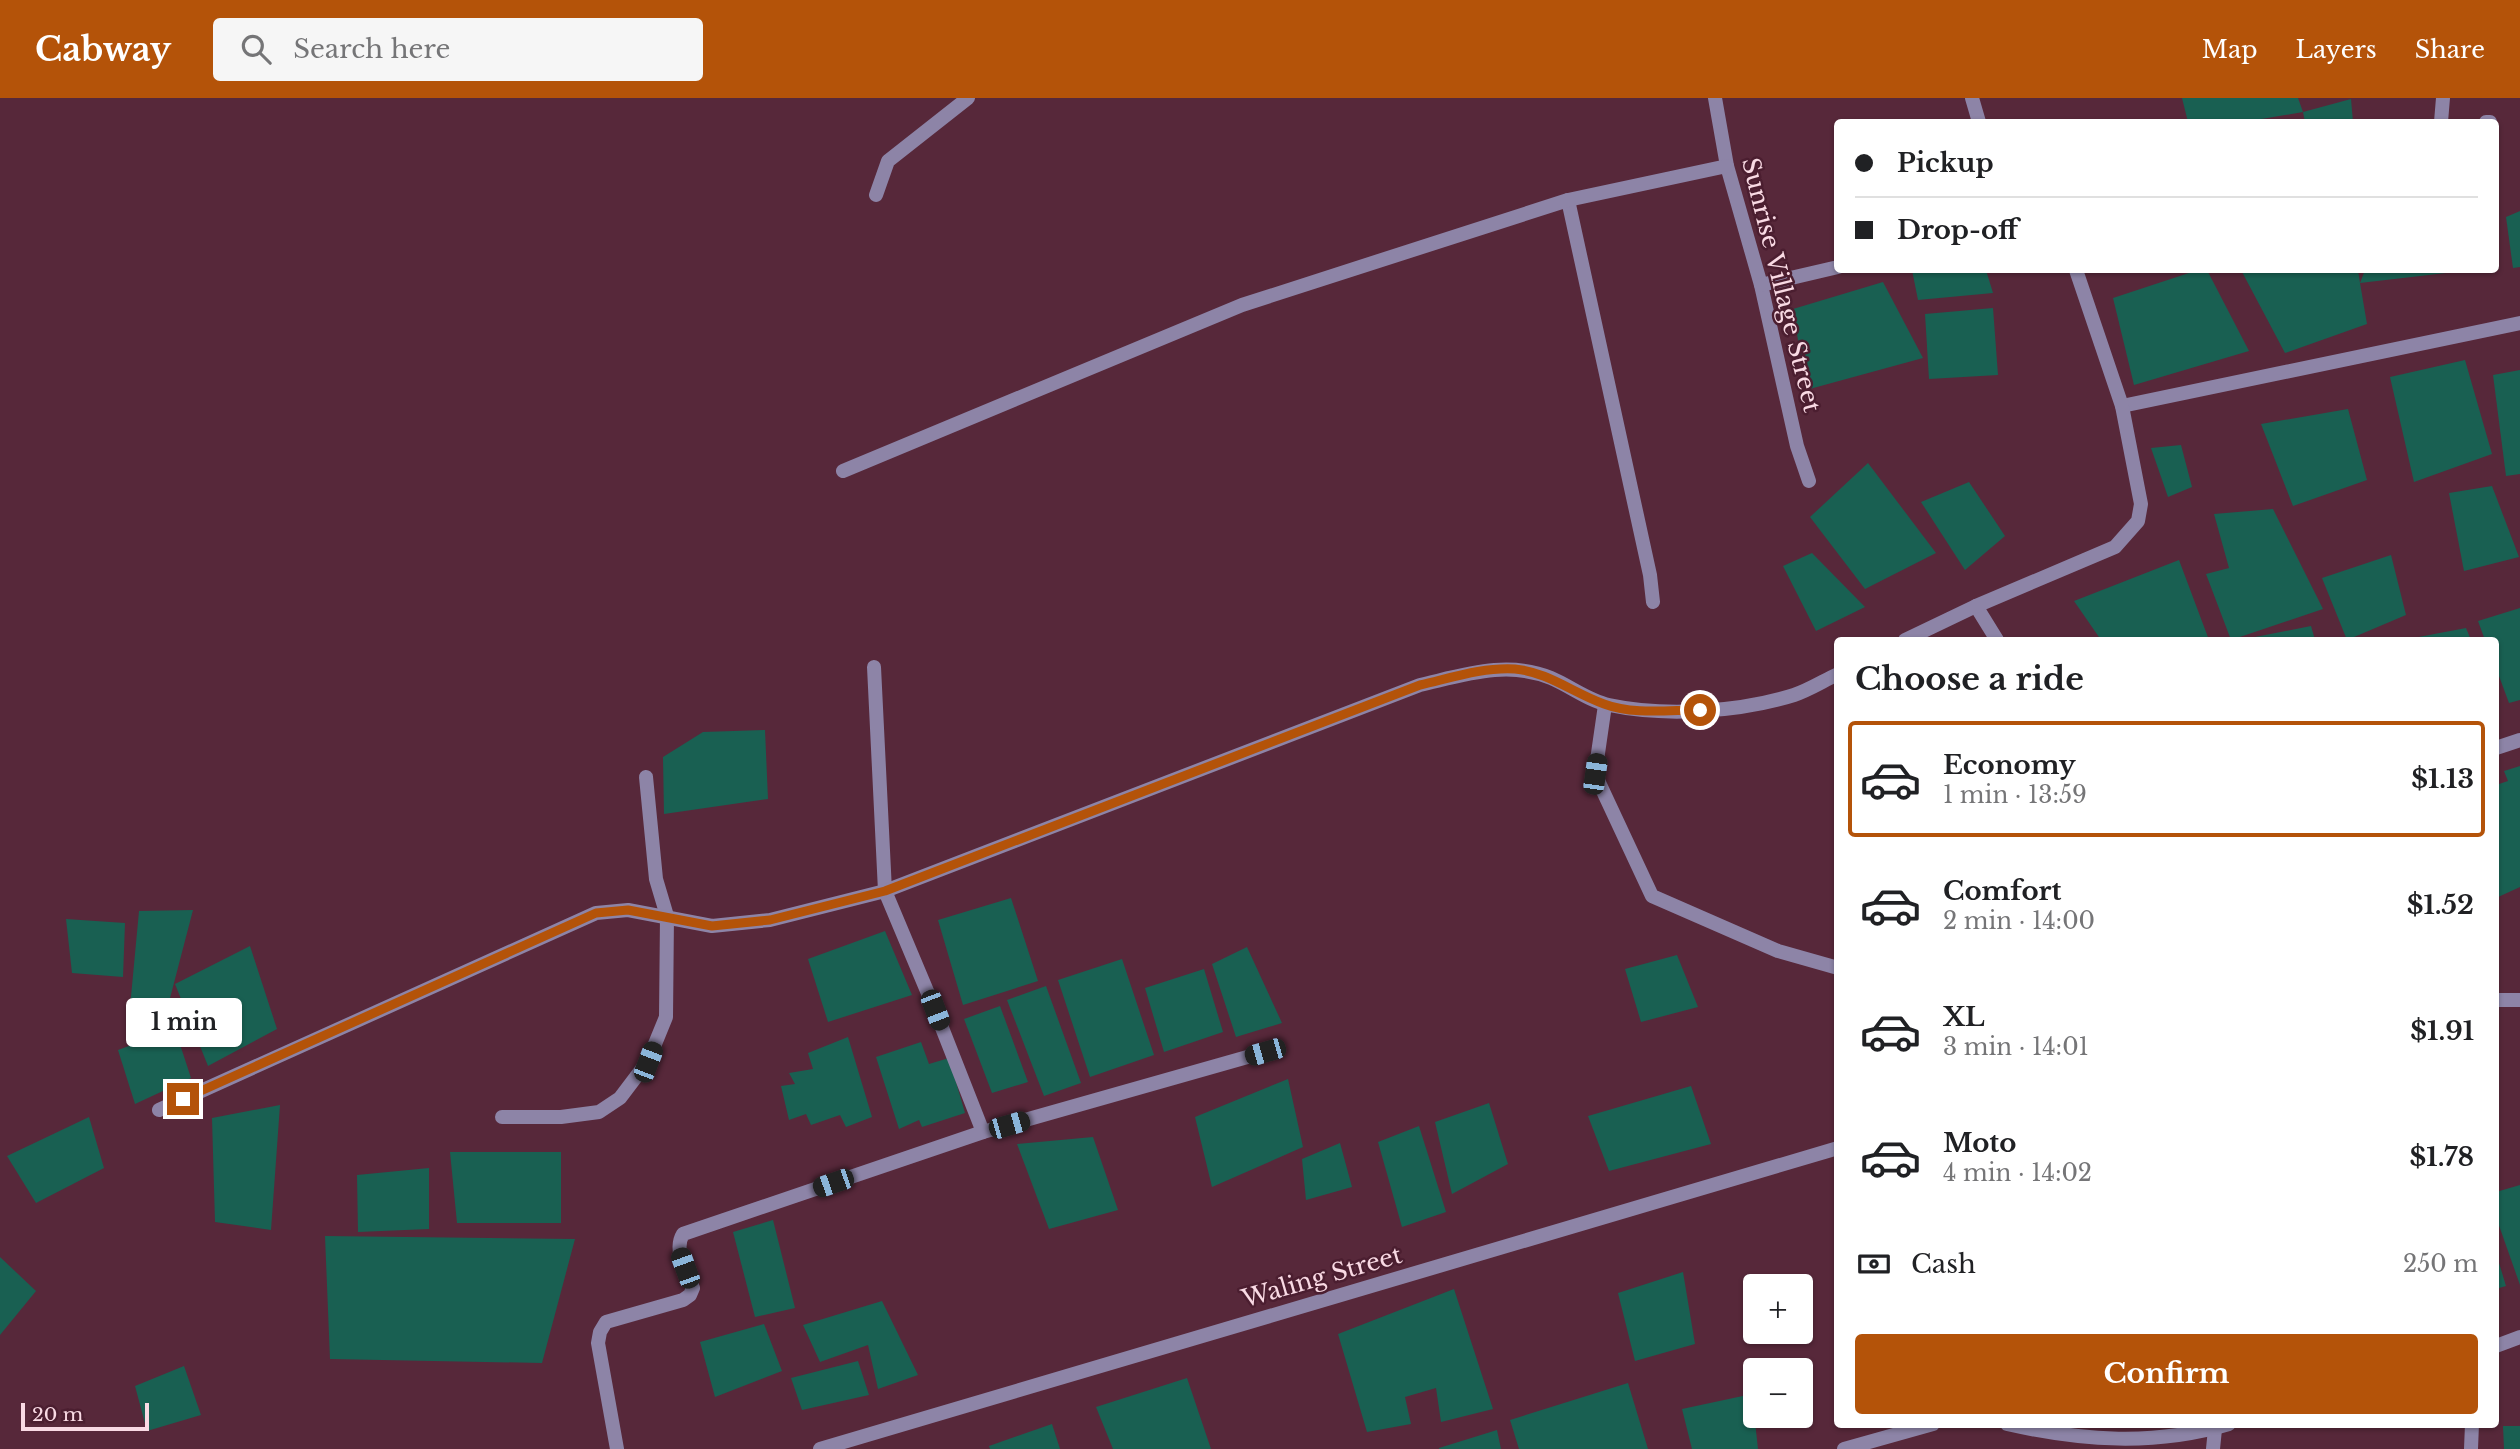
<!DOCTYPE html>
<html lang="en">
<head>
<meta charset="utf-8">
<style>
  body { margin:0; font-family:"Libre Baskerville",serif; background:#f6f6f6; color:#202124; height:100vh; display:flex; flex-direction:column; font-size:26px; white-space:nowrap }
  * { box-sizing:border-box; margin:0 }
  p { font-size:23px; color:#757577 }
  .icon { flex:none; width:38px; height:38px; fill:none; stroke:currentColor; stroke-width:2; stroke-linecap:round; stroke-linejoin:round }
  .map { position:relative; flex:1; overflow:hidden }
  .side { position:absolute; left:1834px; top:539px; width:665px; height:791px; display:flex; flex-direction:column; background:#fff; border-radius:7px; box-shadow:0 2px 5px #0004 }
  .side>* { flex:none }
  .banner { position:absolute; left:1834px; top:21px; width:665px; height:154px; border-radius:7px; box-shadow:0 2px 5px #0004; display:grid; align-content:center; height:154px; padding:0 21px; background:#fff }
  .fabs { position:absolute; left:1743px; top:1176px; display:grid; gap:14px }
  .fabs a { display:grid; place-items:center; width:70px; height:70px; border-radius:7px; background:#fff; box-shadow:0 2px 5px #0004; font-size:35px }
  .scale { position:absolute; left:21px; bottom:18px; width:128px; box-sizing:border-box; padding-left:7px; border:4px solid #f9dae4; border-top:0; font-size:19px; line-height:24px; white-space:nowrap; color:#f9dae4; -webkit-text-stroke:5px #4b1e30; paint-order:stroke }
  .end { position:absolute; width:32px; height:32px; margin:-16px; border:9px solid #b45309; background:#fff; box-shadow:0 0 0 4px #fff }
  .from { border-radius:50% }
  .bubble { position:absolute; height:49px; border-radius:7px; background:#fff; box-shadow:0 2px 5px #0004; font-size:23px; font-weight:800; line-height:49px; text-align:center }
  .car { position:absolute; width:21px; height:42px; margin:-21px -10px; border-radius:9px; box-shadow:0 0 5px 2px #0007; background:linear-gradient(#222 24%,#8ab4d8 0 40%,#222 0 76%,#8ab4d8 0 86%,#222 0) }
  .banner b { display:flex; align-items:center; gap:24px; height:66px; font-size:26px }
  .banner b+b { border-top:2px solid #e0e0e0 }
  .banner i { width:18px; height:18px; background:#202124 }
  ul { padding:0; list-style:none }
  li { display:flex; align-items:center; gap:21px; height:116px; margin:0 14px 10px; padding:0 7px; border:4px solid transparent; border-radius:7px }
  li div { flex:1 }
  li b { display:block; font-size:26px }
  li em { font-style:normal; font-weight:800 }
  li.current { border-color:#b45309 }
  li>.icon { width:63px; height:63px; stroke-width:1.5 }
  h2 { padding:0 21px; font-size:32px; line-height:84px }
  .pay { display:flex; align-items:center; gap:18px; height:77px; padding:0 21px; font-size:26px }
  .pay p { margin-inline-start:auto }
  .primary-button { display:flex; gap:14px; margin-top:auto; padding:14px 21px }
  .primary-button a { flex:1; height:80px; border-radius:7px; background:#b45309; color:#fff; font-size:28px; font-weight:800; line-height:80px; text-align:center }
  header { display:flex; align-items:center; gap:42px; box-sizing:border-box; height:98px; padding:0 35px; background:#b45309; color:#fff }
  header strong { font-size:33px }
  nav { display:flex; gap:38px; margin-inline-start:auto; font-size:24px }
  .search { width:490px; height:63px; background:#f6f6f6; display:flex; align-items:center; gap:18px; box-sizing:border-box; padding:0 24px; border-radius:7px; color:#757577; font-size:26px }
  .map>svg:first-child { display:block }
  .building { fill:#196052 }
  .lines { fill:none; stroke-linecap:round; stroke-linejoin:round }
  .service { stroke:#8d84a7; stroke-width:14 }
  .minor { stroke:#8d84a7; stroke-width:14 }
  .route { stroke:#b45309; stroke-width:9 }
  .labels { text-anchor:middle; stroke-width:5; stroke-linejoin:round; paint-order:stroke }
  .street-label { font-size:24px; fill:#f9dae4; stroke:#4b1e30 }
</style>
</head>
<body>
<header>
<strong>Cabway</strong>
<div class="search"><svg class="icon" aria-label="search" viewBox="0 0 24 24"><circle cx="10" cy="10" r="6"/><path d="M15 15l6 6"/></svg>Search here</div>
<nav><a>Map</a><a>Layers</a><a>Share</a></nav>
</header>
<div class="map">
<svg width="2520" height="1351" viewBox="0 0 2520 1351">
  <rect width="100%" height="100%" fill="#57283a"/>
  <g class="building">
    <polygon points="2182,0 2298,0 2303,14 2244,24 2188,24"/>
    <polygon points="2351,1 2353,24 2305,24 2303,14"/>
    <polygon points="2520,113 2520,169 2513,170 2506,119"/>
    <polygon points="1912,172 1986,172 1993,195 1918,202"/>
    <polygon points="2198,172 2207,172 2249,253 2134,287 2113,200"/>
    <polygon points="2241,172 2358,172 2360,185 2365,172 2463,172 2463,173 2360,185 2367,226 2285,255"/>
    <polygon points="1883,184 1923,260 1806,292 1793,211"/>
    <polygon points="1993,210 1998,277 1929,281 1925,216"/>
    <polygon points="2465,262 2492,356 2414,384 2390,279"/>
    <polygon points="2520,272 2520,376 2506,378 2493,277"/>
    <polygon points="2348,311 2367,382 2293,408 2261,326"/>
    <polygon points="2181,347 2192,389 2168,399 2151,350"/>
    <polygon points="1868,365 1936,455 1865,491 1810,419"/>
    <polygon points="1969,384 2005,438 1965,472 1921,404"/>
    <polygon points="2492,388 2519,459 2464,473 2449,395"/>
    <polygon points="2273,411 2323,511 2231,542 2206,476 2229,470 2214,416"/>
    <polygon points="1812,455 1865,509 1816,533 1783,468"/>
    <polygon points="2391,457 2406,517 2347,542 2322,480"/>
    <polygon points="2179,462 2209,542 2101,542 2074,503"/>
    <polygon points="2520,510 2520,602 2509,605 2496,570 2496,542 2485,542 2478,523"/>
    <polygon points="2311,528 2315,542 2245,542 2245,541"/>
    <polygon points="2466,530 2471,542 2408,542 2408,541"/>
    <polygon points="765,632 768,701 664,716 663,659 703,634"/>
    <polygon points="2520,668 2520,789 2496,800 2496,687 2508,683 2504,673"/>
    <polygon points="1011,800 1038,883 963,907 938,822"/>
    <polygon points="193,812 169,904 129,920 139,813"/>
    <polygon points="66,821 125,825 123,879 72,875"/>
    <polygon points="885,833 912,897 828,924 808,861"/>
    <polygon points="250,848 277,931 208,968 175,886"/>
    <polygon points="1247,849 1282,925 1236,939 1212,866"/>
    <polygon points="1677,857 1698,909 1641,924 1625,871"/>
    <polygon points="1122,861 1154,957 1090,979 1058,882"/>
    <polygon points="1204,871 1223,934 1164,954 1145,890"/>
    <polygon points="1046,888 1081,985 1044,998 1007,902"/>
    <polygon points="1000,908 1028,984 992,995 964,921"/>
    <polygon points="175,931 191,980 135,1006 118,952"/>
    <polygon points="848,939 872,1019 846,1029 840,1017 811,1027 806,1016 789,1022 781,988 795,986 789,975 813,971 808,955"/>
    <polygon points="921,944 929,966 949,960 965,1015 922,1029 919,1022 899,1031 876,959"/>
    <polygon points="1288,981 1303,1049 1212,1089 1195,1019"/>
    <polygon points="1691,988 1711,1046 1609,1073 1588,1018"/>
    <polygon points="1489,1005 1508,1066 1452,1096 1435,1024"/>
    <polygon points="280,1007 271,1132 215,1124 212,1020"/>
    <polygon points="89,1019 104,1070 36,1105 7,1058"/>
    <polygon points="1419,1028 1446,1114 1402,1129 1378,1044"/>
    <polygon points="1093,1039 1118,1112 1049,1131 1017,1046"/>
    <polygon points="1340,1045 1352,1089 1306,1102 1302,1061"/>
    <polygon points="450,1054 561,1054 561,1125 457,1125"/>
    <polygon points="429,1070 429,1131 358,1134 357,1077"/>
    <polygon points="2520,1087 2520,1187 2496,1119 2496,1094"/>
    <polygon points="773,1122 795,1210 755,1219 733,1134"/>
    <polygon points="325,1138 575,1141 542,1265 330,1261"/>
    <polygon points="2496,1155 2506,1188 2496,1191"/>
    <polygon points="0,1159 36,1193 0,1237"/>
    <polygon points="1683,1174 1695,1246 1635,1263 1618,1195"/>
    <polygon points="1454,1191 1493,1311 1441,1324 1436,1290 1405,1299 1411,1326 1367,1334 1338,1236"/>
    <polygon points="882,1203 918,1277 878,1291 868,1247 820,1264 803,1227"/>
    <polygon points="764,1226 782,1273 715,1299 700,1244"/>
    <polygon points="858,1263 869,1297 802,1312 791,1280"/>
    <polygon points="184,1268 201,1317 147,1333 135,1288"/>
    <polygon points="1187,1280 1211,1351 1113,1351 1096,1309"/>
    <polygon points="1628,1285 1648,1351 1519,1351 1510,1322"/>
    <polygon points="1752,1296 1758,1351 1692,1351 1682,1311"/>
    <polygon points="1052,1326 1060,1351 990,1351 989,1348"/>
    <polygon points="2503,1328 2520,1328 2520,1351 2504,1351"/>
    <polygon points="1497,1332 1501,1351 1439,1351 1439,1350"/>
  </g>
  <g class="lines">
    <g class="service">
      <polyline points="2441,24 2443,0"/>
      <polyline points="874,569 885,793"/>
      <polyline points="1605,607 1595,676 1652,798 1778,853 1838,870"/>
      <polyline points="646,679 656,781 667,818"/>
      <polyline points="2496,902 2520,902"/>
      <polyline points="2213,1351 2215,1331"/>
    </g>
    <g class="minor">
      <polyline points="1715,0 1727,68 1761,187 1797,348 1809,383"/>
      <polyline points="1972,0 1979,24"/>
      <polyline points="2486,24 2490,24"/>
      <polyline points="876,97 888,63 968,0"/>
      <polyline points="1568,102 1650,477 1653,504"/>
      <polyline points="1761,187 1838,169"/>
      <polyline points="2122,308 2520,225"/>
      <polyline points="843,373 1242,207 1568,102 1727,68"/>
      <polyline points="1976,508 1997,542"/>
      <polyline points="1905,542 1976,508 2115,449 2138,423 2141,406 2122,308 2076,172"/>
      <polyline points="2496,650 2520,642"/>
      <polyline points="885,793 935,912 983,1034"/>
      <path d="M159,1012L596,815L628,812L712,828L770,822L885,793L1420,587C1464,577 1507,562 1551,580C1570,588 1589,603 1609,607C1665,619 1740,614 1794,597C1809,592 1823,583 1838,576"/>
      <polyline points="502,1019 561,1019 599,1014 620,1000 648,963 666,919 667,818"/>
      <polyline points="2496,1248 2520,1239"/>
      <path d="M2007,1326C2082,1343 2155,1348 2229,1326"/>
      <path d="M617,1351L598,1245L600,1234L606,1224L683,1202L690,1197L693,1190C687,1174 673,1152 683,1136L983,1034L1265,954"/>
      <polyline points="820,1351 1838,1050"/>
      <polyline points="1844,1351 1933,1326"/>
      <polyline points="2471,1351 2472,1326"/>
    </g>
  </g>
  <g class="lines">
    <path class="route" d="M183,1001L596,815L628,812L712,828L770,822L885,793L1420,587C1451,580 1483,569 1515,571C1548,574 1573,595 1604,606C1633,617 1669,612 1700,612"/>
  </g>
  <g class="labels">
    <g class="street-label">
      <text transform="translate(1781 187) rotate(76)" y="8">Sunrise Village Street</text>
      <text transform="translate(1322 1179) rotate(-16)" y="8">Waling Street</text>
    </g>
  </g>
</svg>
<div class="fabs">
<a>+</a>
<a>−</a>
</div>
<div class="scale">20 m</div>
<i class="end from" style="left:1700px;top:612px"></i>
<i class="end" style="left:183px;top:1001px"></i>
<div class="bubble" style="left:126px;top:900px;width:116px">1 min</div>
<i class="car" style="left:1595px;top:676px;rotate:8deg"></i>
<i class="car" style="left:935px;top:912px;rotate:159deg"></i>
<i class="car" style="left:1265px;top:954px;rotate:254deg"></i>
<i class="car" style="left:648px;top:964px;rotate:21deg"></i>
<i class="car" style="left:1009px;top:1027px;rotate:74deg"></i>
<i class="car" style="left:833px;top:1085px;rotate:251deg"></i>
<i class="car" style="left:685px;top:1170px;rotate:340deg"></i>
<div class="banner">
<b><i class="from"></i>Pickup</b>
<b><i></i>Drop-off</b>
</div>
<section class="side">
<h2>Choose a ride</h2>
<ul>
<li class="current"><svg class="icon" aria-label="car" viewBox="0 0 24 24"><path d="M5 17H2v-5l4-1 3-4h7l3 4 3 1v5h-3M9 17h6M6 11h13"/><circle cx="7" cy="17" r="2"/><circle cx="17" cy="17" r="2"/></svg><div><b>Economy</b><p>1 min · 13:59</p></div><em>$1.13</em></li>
<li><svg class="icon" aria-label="car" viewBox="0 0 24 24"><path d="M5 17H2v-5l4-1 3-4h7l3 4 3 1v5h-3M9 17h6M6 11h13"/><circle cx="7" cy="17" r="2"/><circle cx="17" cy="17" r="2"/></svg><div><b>Comfort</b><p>2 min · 14:00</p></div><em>$1.52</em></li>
<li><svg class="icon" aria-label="car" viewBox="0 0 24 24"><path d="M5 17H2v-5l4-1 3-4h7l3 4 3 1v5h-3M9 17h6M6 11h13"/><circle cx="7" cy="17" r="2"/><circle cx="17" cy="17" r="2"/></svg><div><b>XL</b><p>3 min · 14:01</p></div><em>$1.91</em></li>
<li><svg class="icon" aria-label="car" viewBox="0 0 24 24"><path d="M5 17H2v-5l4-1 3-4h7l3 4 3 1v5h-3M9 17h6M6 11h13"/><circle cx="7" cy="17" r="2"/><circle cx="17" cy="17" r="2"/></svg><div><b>Moto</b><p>4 min · 14:02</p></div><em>$1.78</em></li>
</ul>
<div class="pay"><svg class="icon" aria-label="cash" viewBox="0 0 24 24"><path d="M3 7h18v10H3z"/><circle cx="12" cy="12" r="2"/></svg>Cash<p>250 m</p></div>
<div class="primary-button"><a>Confirm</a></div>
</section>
</div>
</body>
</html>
